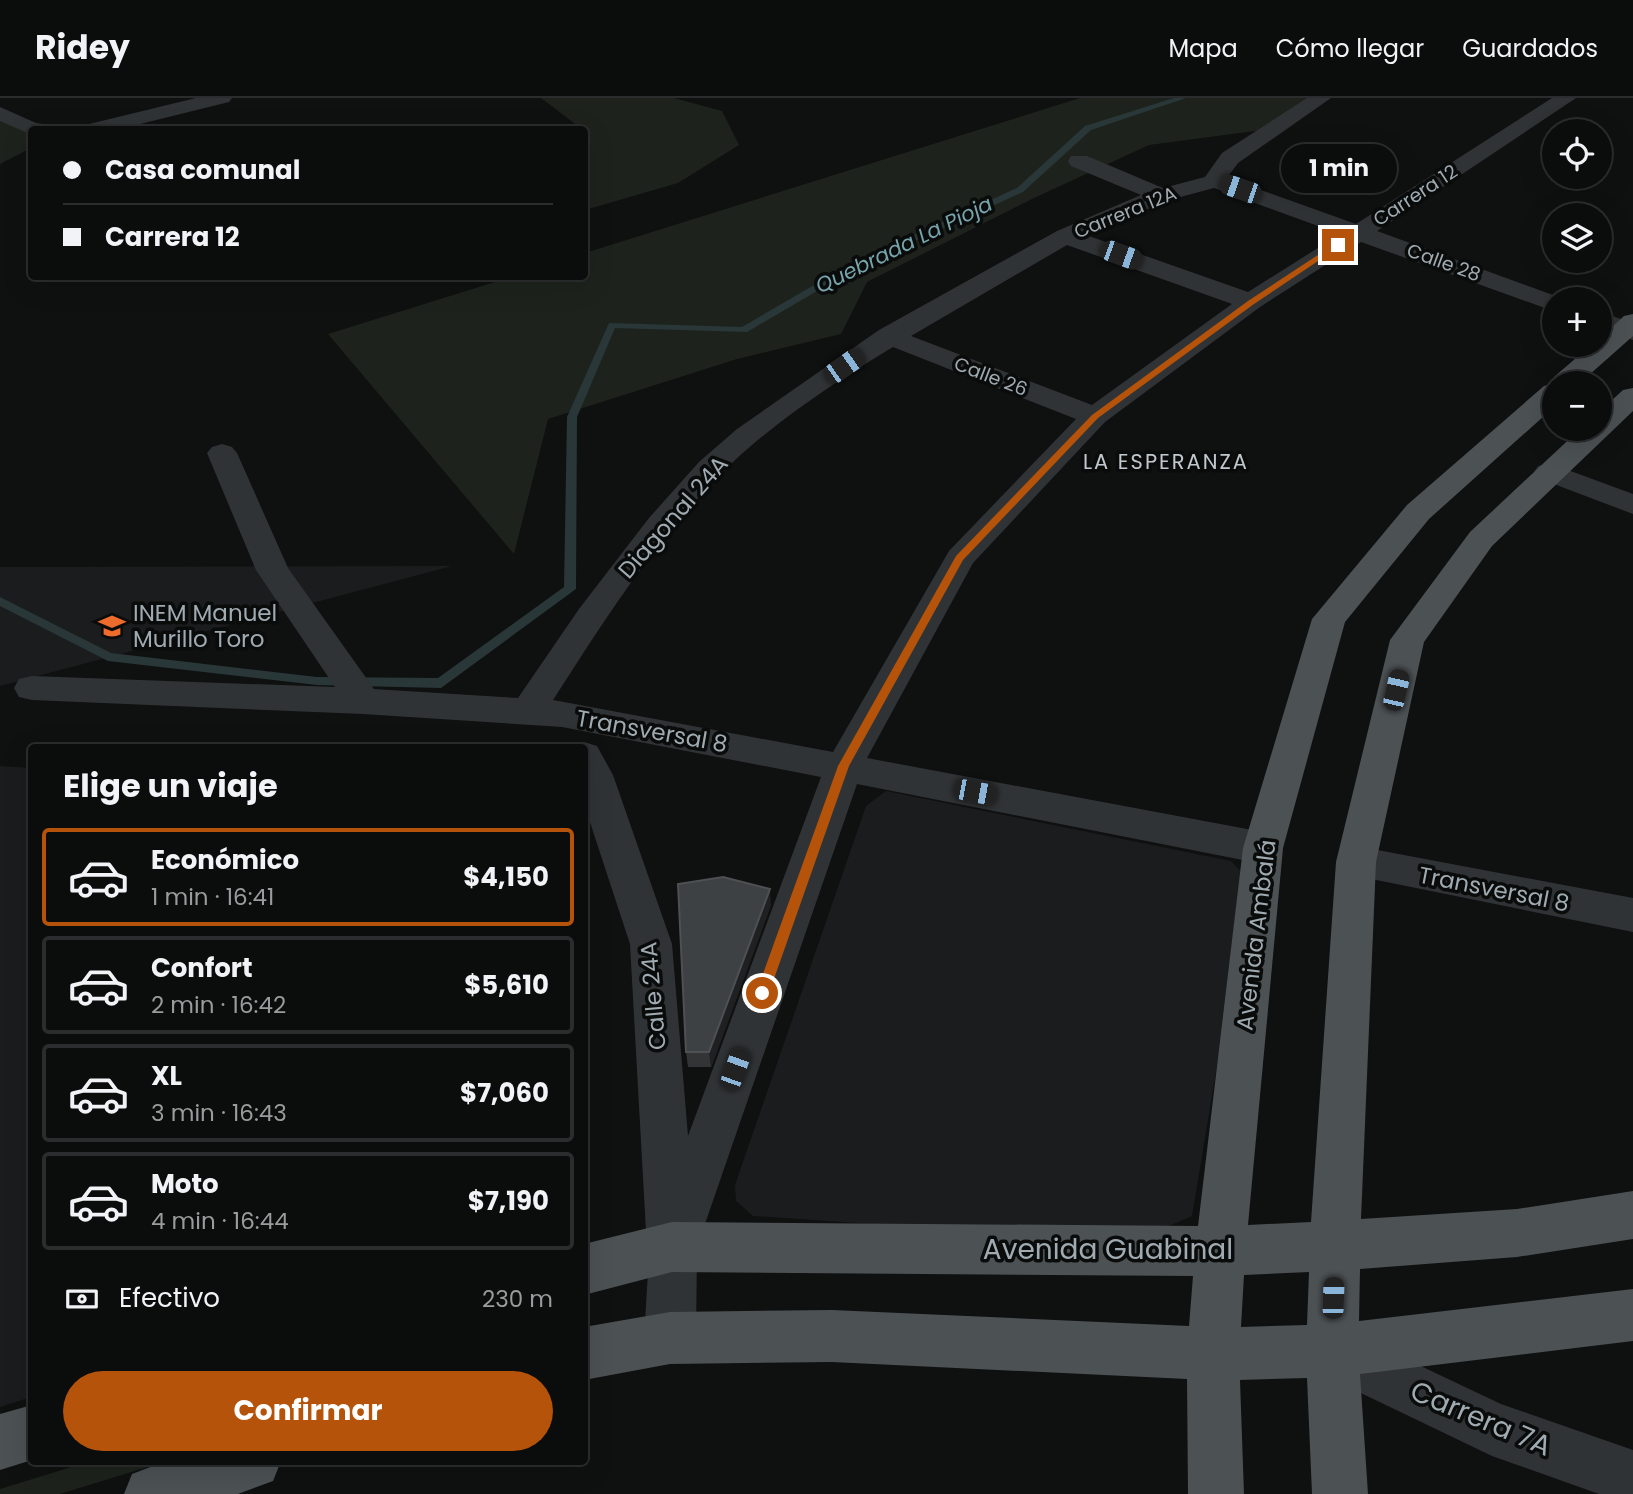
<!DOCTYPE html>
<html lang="es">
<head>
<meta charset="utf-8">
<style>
  body { margin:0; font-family:Poppins,sans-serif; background:#141515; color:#f1f3f6; height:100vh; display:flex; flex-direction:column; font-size:26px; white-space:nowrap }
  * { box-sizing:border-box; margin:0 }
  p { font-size:23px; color:#9a9b9d }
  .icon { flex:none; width:38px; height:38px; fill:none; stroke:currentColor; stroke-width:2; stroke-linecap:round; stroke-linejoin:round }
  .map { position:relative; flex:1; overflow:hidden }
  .details { position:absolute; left:28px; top:646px; width:560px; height:721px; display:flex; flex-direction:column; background:#0b0c0c; border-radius:7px; box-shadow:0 7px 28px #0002,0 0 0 2px #2b2c2d }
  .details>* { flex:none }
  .top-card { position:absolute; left:28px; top:28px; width:560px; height:154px; border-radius:7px; box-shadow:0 7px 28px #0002,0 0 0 2px #2b2c2d; display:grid; align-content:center; height:154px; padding:0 35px; background:#0b0c0c }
  .buttons { position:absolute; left:1542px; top:21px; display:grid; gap:14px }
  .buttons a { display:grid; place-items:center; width:70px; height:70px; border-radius:50%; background:#0b0c0c; box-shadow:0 7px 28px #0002,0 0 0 2px #2b2c2d; font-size:35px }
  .end { position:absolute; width:32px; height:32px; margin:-16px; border:9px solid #b45309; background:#fff; box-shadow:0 0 0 4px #fff }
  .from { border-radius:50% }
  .bubble { position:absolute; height:49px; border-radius:24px; background:#0b0c0c; box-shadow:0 7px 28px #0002,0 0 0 2px #2b2c2d; font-size:23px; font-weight:700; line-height:49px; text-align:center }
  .car { position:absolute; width:21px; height:42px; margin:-21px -10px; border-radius:9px; box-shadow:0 0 5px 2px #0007; background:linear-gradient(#222 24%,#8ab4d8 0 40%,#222 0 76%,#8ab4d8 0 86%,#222 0) }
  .top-card b { display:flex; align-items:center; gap:24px; height:66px; font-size:26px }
  .top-card b+b { border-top:2px solid #2b2c2d }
  .top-card i { width:18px; height:18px; background:#f1f3f6 }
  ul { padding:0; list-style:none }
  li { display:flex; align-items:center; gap:21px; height:98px; margin:0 14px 10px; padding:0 21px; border:4px solid #2b2c2d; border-radius:7px }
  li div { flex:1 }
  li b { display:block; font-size:26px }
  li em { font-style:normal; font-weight:700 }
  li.selected { border-color:#b45309 }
  li>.icon { width:63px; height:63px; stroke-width:1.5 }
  h2 { padding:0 35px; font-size:32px; line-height:84px }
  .pay { display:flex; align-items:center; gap:18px; height:77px; padding:0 35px; font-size:26px }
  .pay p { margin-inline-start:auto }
  .cta { display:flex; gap:14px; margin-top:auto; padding:14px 35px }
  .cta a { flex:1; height:80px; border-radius:42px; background:#b45309; color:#fff; font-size:28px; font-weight:700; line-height:80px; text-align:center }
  header { display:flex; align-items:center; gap:42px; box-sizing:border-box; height:98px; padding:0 35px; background:#0b0c0c; border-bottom:2px solid #2b2c2d }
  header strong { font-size:33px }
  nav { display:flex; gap:38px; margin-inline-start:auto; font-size:24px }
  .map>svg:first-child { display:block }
  .built { fill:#1b1c1d }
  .green { fill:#1d231c }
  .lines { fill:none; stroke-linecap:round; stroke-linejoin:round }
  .stream { fill:#293738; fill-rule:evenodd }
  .minor { fill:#303335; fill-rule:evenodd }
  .major { fill:#4c5154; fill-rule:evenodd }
  .wall { fill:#323435 }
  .shaded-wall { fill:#1f2021 }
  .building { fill:#3e4143; stroke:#4d5154; stroke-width:2 }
  .route { fill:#b45309 }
  .labels { text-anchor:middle; stroke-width:7; stroke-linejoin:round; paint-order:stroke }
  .far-street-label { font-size:19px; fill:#a0abb1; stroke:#0a0b0b }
  .far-water-label { font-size:21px; font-style:italic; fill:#77a5ac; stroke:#0a0b0b }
  .far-neighbourhood-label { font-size:21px; letter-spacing:2px; fill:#c1c8cd; stroke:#0a0b0b }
  .street-label { font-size:23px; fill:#a0abb1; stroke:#0a0b0b }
  .poi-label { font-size:23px; fill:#a0abb1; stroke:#0a0b0b; text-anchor:start }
  .near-street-label { font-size:28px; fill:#a0abb1; stroke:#0a0b0b }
</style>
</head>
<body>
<header>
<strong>Ridey</strong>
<nav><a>Mapa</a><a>Cómo llegar</a><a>Guardados</a></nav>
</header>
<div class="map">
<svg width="1633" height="1396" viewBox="0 0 1633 1396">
  <rect width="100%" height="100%" fill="#0f1010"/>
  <g class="built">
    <polygon points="452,468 0,588 0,469"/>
    <polygon points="0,668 32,670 31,1299 0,1309"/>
    <polygon points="886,693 1231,763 1248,781 1192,1118 1150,1136 963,1132 753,1118 736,1103 735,1087 866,708"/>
  </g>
  <g class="green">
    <polygon points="541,0 674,0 722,13 739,47 678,85 585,112 585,43 591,38"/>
    <polygon points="1080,0 1313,0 1270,31 1149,47 1034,100 867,184 841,236 737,261 548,321 514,456 328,236 511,179 584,178 585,155"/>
    <polygon points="0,21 22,25 79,27 69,31 32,32 31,50 0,66"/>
    <polygon points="91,1363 167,1363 60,1396 0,1396 0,1391"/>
  </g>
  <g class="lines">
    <polygon class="stream" points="1174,0 1186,0 1091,32 1023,94 858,169 747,234 615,230 577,319 576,491 441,590 317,587 108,563 0,508 0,499 111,555 317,579 438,580 564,489 567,319 609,225 742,229 852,165 1017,90 1085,28"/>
    <g class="minor">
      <polygon points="196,0 232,0 229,4 116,32 78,32 81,28"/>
      <path d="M1307,0H1331L1238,65L1227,80L1356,126L1552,0H1576L1377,133L1564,201H1554V213L1545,210L1361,144L1260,209L1105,324L973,465L867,660L1263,734L1277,739L1283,750L1277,761L1263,766L857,686L697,1149L696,1240L689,1259L670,1266L651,1259L644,1240L650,1141L646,1133L630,846L584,706V649H570L584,644L597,648L613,677L672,846L688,1038L821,679L562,629L363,616L32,602L19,599L14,590L19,581L32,578L335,589L256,472L207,355L212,349L222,346L232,349L237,355L288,470L374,591L518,600L579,511L649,420L699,364L737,331L879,232L1057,133L1141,97L1071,68L1068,63L1071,58H1087L1163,90L1205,79L1222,55ZM1214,90L1340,136L1248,194L1086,137L1169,102ZM1067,147L1232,206L1092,307L911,238ZM893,249L1076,321L949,453L833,654L553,602C606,520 661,432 733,364C780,320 837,283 893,249Z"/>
      <polygon points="0,9 36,25 55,28 58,32 32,32 32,37 0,23"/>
      <polygon points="1600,214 1633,225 1633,242 1600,231"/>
      <polygon points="1549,365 1633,396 1633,416 1538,380 1534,374 1538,368"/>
      <polygon points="1356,748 1633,800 1633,834 1342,775 1336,764 1342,753"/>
      <polygon points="1332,1226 1501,1306 1633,1352 1633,1396 1599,1396 1492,1358 1313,1272 1305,1253 1313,1234"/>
    </g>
    <g class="major">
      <path d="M1633,216V238L1580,285H1554V309L1429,421L1345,524L1283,750L1248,1127L1311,1124L1336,764L1390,542L1470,434L1580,331H1600V313L1623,292L1633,290V313L1492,448L1424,544L1376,764L1361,1121L1517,1111L1633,1093V1141L1517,1159L1360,1171L1359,1223L1633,1191V1243L1360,1276L1368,1396H1312L1307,1280L1240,1282L1244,1396H1188L1187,1281L832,1264L670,1266L584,1282V1229L670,1214L832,1212L1189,1228L1193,1178L672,1174L584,1197V1146L672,1124L1198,1128L1243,750L1312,521L1407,407L1544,288L1551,286L1554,279L1591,247H1600V240L1624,218ZM1309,1174L1307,1227L1241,1229L1244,1177Z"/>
      <polygon points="32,1307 32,1362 0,1372 0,1316"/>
      <polygon points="166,1363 281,1363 273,1383 238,1396 124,1396 132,1376"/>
    </g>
  </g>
  <polygon class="wall" points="771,807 711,969 688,969 686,954"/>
  <polygon class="shaded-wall" points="770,791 771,807 711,969 709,954"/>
  <polygon class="building" points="723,779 770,791 709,954 686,954 678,786"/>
  <polygon class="route" points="1336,145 1342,147 1254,206 1098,320 963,462 849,668 769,895 767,899 758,899 756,895 838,668 956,458 1092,317 1248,203"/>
  <defs>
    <g id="school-bare" transform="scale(2.1)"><path d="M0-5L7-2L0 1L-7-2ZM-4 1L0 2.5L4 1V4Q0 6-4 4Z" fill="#ed6b2b" stroke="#0a0b0b" stroke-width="2.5" paint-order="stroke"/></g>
  </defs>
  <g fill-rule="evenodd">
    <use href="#school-bare" x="112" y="528"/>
  </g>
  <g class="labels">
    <g class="far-street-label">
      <text transform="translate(1415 97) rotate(-33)" y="7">Carrera 12</text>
      <text transform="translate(1125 114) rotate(-22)" y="7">Carrera 12A</text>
      <text transform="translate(1444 164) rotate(20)" y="7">Calle 28</text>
      <text transform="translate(991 278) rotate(21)" y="7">Calle 26</text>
    </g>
    <g class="far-water-label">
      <text transform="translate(904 147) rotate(-26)" y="7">Quebrada La Pioja</text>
    </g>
    <g class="far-neighbourhood-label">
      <text x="1166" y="371">LA ESPERANZA</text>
    </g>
    <g class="street-label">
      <text transform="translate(673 419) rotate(-49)" y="8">Diagonal 24A</text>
      <text transform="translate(652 633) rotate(10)" y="8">Transversal 8</text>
      <text transform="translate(1494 791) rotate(11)" y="8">Transversal 8</text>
      <text transform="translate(1256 837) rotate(-83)" y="8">Avenida Ambalá</text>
      <text transform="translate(653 898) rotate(-95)" y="8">Calle 24A</text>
    </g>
    <g class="poi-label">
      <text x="133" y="523">INEM Manuel<tspan x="133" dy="26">Murillo Toro</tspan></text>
    </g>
    <g class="near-street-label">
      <text x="1108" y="1161">Avenida Guabinal</text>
      <text transform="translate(1481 1320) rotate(23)" y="10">Carrera 7A</text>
    </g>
  </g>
</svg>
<div class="buttons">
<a><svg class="icon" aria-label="locate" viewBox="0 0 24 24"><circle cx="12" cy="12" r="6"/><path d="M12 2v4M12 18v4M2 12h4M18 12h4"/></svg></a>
<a><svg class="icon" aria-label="layers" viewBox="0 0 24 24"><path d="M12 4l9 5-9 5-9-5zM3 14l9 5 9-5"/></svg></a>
<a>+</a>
<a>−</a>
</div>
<i class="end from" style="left:762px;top:895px"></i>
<i class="end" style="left:1338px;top:147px"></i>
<div class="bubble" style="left:1281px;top:46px;width:116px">1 min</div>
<i class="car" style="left:1240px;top:91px;rotate:289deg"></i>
<i class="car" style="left:1121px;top:157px;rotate:110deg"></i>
<i class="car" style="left:844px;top:268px;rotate:55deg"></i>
<i class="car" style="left:1396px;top:592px;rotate:13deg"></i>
<i class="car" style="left:975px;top:694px;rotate:101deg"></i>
<i class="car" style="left:735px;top:971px;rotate:20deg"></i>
<i class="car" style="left:1333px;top:1200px;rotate:2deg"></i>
<div class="top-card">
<b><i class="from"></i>Casa comunal</b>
<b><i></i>Carrera 12</b>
</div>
<section class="details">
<h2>Elige un viaje</h2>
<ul>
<li class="selected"><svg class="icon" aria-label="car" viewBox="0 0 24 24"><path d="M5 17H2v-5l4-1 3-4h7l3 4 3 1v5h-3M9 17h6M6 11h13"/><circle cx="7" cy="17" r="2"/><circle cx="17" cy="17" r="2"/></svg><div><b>Económico</b><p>1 min · 16:41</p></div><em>$4,150</em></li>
<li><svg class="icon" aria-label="car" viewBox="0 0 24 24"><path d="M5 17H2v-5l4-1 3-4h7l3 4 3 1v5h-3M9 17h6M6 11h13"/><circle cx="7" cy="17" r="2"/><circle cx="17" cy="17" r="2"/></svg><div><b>Confort</b><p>2 min · 16:42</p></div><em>$5,610</em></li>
<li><svg class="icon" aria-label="car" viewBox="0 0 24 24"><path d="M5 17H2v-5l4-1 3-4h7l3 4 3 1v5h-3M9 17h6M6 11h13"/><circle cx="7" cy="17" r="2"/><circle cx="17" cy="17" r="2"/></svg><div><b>XL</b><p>3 min · 16:43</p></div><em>$7,060</em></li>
<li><svg class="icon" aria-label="car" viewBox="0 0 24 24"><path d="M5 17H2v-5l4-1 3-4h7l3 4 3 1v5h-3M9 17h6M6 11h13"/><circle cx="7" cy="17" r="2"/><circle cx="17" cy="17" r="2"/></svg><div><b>Moto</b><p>4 min · 16:44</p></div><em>$7,190</em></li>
</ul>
<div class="pay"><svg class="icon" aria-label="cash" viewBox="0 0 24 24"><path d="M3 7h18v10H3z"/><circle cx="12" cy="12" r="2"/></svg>Efectivo<p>230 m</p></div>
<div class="cta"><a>Confirmar</a></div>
</section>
</div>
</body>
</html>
